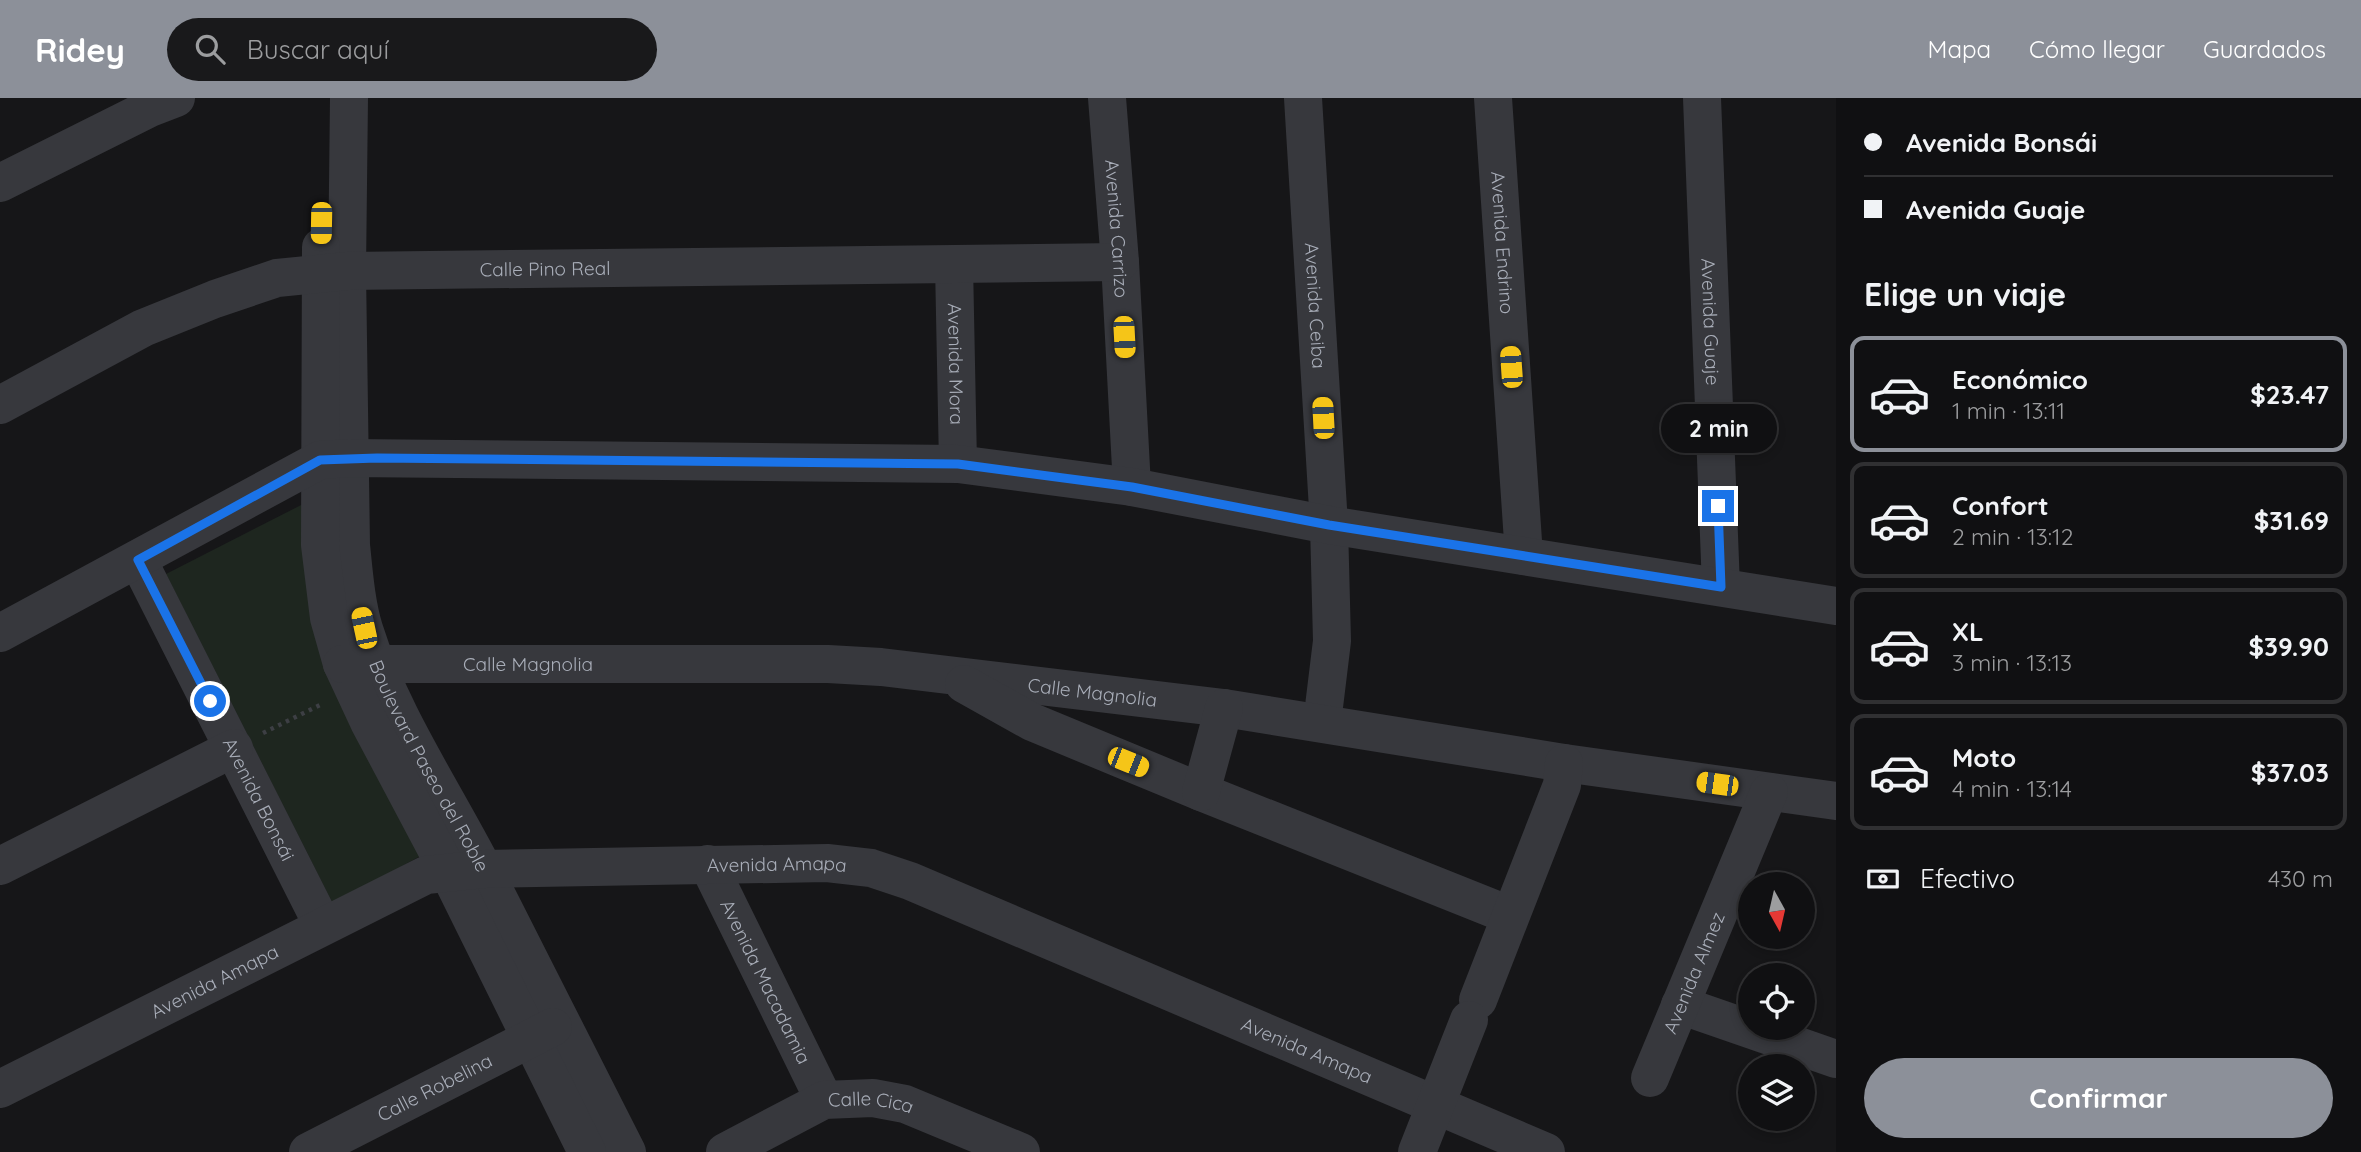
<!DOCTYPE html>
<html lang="es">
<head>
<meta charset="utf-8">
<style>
  body { margin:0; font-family:Quicksand,sans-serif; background:#19191b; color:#f1f3f6; height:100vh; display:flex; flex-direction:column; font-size:26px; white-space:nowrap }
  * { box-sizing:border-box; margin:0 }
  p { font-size:23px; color:#9c9d9f }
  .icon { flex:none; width:38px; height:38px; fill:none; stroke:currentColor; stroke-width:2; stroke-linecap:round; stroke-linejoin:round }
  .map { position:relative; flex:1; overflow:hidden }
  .panel { display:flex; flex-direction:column; background:#101012; width:525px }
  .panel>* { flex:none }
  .top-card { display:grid; align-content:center; height:154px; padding:0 28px; background:#101012 }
  .needle { width:46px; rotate:172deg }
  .controls { position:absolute; left:1738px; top:774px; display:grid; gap:14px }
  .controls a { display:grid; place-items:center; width:77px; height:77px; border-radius:50%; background:#101012; box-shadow:0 4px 10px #0003,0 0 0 2px #303032; font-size:35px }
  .end { position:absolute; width:32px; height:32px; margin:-16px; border:9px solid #1a73e8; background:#fff; box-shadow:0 0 0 4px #fff }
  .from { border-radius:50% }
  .bubble { position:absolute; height:49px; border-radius:24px; background:#101012; box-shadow:0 4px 10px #0003,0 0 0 2px #303032; font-size:23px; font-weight:700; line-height:49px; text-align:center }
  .car { position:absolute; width:21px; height:42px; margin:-21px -10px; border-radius:9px; box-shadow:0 0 5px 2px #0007; background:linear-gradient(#f5c518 24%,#345 0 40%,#f5c518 0 76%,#345 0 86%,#f5c518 0) }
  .top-card b { display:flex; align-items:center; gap:24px; height:66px; font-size:26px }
  .top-card b+b { border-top:2px solid #303032 }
  .top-card i { width:18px; height:18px; background:#f1f3f6 }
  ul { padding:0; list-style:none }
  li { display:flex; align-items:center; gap:21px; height:116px; margin:0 14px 10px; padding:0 14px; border:4px solid #303032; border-radius:14px }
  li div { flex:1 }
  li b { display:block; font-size:26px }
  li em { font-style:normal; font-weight:700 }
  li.active { border-color:#8c9099 }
  li>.icon { width:63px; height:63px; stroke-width:1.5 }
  h2 { padding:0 28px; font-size:32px; line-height:84px }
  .pay { display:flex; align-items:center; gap:18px; height:77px; padding:0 28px; font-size:26px }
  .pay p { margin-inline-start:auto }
  .cta { display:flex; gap:14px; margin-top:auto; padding:14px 28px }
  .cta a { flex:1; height:80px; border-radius:42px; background:#8c9099; color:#fff; font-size:28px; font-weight:700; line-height:80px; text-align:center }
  header { display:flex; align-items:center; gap:42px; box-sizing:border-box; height:98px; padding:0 35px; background:#8c9099; color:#fff }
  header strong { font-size:33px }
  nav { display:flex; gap:38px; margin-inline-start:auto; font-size:24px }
  .search { width:490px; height:63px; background:#19191b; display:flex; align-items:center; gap:18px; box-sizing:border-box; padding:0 24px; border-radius:38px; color:#9c9d9f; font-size:26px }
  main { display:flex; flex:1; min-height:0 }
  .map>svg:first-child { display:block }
  .green { fill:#1e261f }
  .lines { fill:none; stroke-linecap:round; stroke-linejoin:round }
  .path { stroke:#3d3f44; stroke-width:4.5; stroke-dasharray:3.5 5; stroke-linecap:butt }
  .minor { stroke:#37383d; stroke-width:38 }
  .route { stroke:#1a73e8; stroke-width:9 }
  .labels { text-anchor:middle; stroke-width:5; stroke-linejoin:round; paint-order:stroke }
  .street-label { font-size:19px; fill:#a8adb8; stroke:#111113 }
</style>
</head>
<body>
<header>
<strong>Ridey</strong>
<div class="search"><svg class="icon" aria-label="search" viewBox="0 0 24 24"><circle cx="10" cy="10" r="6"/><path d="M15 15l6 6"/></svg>Buscar aquí</div>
<nav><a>Mapa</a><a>Cómo llegar</a><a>Guardados</a></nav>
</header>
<main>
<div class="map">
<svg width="1836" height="1054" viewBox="0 0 1836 1054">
  <rect width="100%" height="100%" fill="#161618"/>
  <polygon class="green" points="307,404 424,756 333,806 166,476"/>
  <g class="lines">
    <polyline class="path" points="263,635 324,605"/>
    <g class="minor">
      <path id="s1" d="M349,0L347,173L351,447C354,476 356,504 364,531C391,617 444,694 485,774C533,867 579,961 627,1054"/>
      <path id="s2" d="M1107,0L1120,164L1132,389"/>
      <path id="s3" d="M1303,0L1329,427L1332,543L1322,625"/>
      <path id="s4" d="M1493,0L1524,458"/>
      <path id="s5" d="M1702,0L1721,489"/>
      <polyline points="0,85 150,10 176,0"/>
      <polyline points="321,149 320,447 329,520 342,566 369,624 448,773 587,1054"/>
      <path id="s6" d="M954,166L958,366"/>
      <path id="s7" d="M0,307L143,230L215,201L277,180L347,173L1120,164"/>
      <path id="s8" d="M138,462L323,828"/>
      <polyline points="0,535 320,362 350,360 958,366 1132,389 1329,427 1836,508"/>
      <path id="s9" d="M342,566H828L881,569L1224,610L1564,665L1836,703"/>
      <polyline points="964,586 1032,624 1201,694 1509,817"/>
      <polyline points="1201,694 1224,610"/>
      <path id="s10" d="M708,766L824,1002"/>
      <polyline points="0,768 234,650"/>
      <polyline points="1478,902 1562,687 1564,665"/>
      <polyline points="1680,907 1836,961"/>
      <path id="s11" d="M1650,980L1769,694"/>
      <path id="s12" d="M0,991L426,777L484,771L827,765L871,770L910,783L1546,1054"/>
      <path id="s13" d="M308,1054L553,929"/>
      <path id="s14" d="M725,1054L824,1002L873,1000L905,1006L1021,1054"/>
      <polyline points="1417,1054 1469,922"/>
    </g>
  </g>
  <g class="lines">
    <polyline class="route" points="210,603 138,462 320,362 377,360 958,366 1132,389 1329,427 1721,489 1718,408"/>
  </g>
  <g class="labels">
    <g class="street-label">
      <text dy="7" stroke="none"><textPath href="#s2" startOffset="131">Avenida Carrizo</textPath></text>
      <text dy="7" stroke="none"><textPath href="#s4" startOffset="145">Avenida Endrino</textPath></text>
      <text dy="7" stroke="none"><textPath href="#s7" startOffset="574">Calle Pino Real</textPath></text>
      <text dy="7" stroke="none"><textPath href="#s3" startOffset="208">Avenida Ceiba</textPath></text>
      <text dy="7" stroke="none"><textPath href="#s5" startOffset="224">Avenida Guaje</textPath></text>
      <text dy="7" stroke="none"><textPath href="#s6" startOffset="100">Avenida Mora</textPath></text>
      <text dy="7" stroke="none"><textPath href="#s9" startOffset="186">Calle Magnolia</textPath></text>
      <text dy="7" stroke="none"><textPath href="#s9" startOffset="752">Calle Magnolia</textPath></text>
      <text dy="7" stroke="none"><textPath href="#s1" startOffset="684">Boulevard Paseo del Roble</textPath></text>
      <text dy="7" stroke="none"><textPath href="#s8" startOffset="268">Avenida Bonsái</textPath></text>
      <text dy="7" stroke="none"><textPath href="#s12" startOffset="828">Avenida Amapa</textPath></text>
      <text dy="7" stroke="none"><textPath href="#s11" startOffset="114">Avenida Almez</textPath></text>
      <text dy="7" stroke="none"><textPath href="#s12" startOffset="240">Avenida Amapa</textPath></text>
      <text dy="7" stroke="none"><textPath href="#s10" startOffset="131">Avenida Macadamia</textPath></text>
      <text dy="7" stroke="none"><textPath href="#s12" startOffset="1395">Avenida Amapa</textPath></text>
      <text dy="7" stroke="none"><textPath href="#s13" startOffset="142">Calle Robelina</textPath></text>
      <text dy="7" stroke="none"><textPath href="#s14" startOffset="159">Calle Cica</textPath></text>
    </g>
  </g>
</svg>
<div class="controls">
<a><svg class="needle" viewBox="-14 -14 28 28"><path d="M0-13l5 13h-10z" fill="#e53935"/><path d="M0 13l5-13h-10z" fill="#9c9d9f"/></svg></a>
<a><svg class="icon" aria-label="locate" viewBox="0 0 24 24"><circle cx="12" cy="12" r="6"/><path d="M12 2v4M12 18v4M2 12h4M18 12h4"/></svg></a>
<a><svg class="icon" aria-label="layers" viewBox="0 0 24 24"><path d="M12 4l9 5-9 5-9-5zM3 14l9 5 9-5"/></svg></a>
</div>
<i class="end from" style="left:210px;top:603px"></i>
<i class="end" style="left:1718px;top:408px"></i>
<div class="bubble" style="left:1661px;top:306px;width:116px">2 min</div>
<i class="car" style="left:321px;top:125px;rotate:181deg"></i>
<i class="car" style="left:1124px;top:239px;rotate:177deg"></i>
<i class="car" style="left:1511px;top:269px;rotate:356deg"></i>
<i class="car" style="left:1323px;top:320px;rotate:357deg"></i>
<i class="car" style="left:364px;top:530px;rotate:348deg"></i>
<i class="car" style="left:1128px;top:664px;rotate:112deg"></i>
<i class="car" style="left:1717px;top:686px;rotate:278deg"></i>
</div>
<section class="panel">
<div class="top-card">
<b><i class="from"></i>Avenida Bonsái</b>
<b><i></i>Avenida Guaje</b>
</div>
<h2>Elige un viaje</h2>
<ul>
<li class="active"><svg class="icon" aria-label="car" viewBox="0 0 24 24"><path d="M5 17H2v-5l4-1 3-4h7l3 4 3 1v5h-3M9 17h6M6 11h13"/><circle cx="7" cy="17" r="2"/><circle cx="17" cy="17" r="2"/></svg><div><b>Económico</b><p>1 min · 13:11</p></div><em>$23.47</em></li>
<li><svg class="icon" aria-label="car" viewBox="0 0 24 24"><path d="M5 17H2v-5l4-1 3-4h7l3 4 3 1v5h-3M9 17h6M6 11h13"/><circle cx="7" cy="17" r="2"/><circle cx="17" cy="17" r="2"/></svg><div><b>Confort</b><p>2 min · 13:12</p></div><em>$31.69</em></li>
<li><svg class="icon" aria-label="car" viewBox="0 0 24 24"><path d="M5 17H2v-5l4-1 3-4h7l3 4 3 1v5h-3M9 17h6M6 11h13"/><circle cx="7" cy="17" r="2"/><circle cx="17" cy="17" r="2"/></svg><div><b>XL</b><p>3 min · 13:13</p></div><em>$39.90</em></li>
<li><svg class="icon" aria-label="car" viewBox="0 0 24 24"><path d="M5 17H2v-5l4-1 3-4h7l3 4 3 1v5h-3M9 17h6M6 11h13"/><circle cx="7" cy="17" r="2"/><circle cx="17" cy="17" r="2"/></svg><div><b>Moto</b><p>4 min · 13:14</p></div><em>$37.03</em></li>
</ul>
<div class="pay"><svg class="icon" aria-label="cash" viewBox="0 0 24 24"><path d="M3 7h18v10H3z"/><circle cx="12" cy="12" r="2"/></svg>Efectivo<p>430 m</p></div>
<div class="cta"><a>Confirmar</a></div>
</section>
</main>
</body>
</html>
